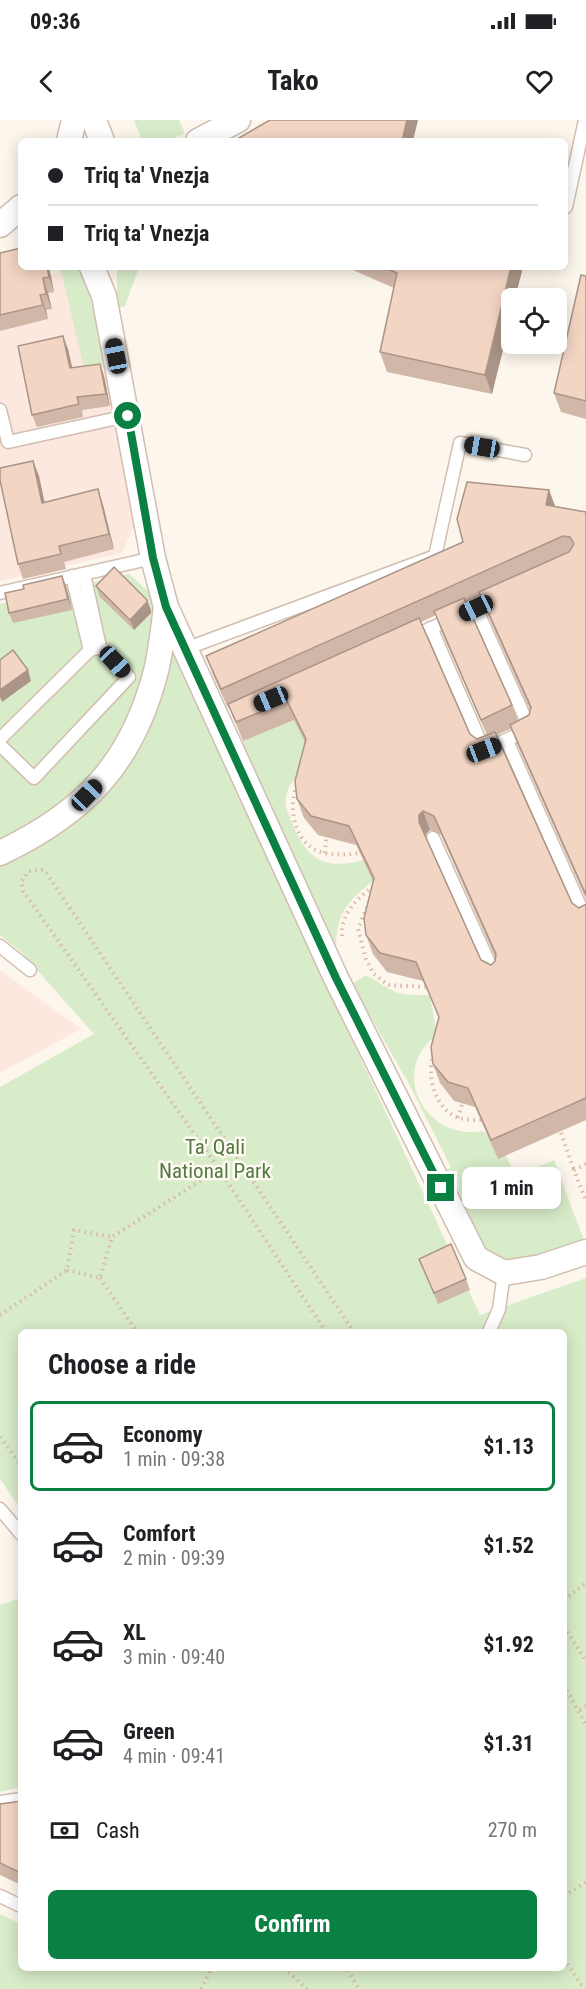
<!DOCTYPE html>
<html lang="en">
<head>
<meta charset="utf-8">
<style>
  body { margin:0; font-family:"Roboto Condensed",sans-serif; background:#f2f2f2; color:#202124; height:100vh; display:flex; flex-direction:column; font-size:22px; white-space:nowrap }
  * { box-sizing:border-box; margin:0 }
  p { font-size:20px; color:#757577 }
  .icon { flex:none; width:33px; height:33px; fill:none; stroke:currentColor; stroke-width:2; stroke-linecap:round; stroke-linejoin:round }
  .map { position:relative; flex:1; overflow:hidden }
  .panel { position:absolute; left:18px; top:1209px; width:549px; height:642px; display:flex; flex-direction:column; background:#fff; border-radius:9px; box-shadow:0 3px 15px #0003 }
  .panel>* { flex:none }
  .banner { position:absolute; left:18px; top:18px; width:550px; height:132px; border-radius:9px; box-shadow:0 3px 15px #0003; display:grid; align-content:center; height:132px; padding:0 30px; background:#fff }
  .controls { position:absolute; left:501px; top:168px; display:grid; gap:12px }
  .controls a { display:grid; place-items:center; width:66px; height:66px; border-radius:9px; background:#fff; box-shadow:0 3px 15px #0003; font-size:30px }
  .end { position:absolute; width:27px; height:27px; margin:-14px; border:8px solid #0b8043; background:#fff; box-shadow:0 0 0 3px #fff }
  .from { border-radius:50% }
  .bubble { position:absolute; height:42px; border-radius:9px; background:#fff; box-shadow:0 3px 15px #0003; font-size:20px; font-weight:700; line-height:42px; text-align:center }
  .car { position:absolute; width:18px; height:36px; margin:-18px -9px; border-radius:8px; box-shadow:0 0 4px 2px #0007; background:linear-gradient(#222 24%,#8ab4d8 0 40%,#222 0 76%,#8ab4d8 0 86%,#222 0) }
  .banner b { display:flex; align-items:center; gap:21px; height:57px; font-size:22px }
  .banner b+b { border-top:2px solid #e0e0e0 }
  .banner i { width:15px; height:15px; background:#202124 }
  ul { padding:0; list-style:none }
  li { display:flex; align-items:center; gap:18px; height:90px; margin:0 12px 9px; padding:0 18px; border:3px solid transparent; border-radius:9px }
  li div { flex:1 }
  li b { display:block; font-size:22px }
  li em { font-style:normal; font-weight:700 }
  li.on { border-color:#0b8043 }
  li>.icon { width:54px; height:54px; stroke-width:1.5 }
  h2 { padding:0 30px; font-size:27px; line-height:72px }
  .pay { display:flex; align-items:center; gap:15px; height:66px; padding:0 30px; font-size:22px }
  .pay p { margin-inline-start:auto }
  .cta { display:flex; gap:12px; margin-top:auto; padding:12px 30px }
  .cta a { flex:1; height:69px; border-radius:9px; background:#0b8043; color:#fff; font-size:24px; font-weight:700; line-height:69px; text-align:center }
  .status { display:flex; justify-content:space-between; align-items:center; height:42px; padding:0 30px; background:#fff; direction:ltr }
  .status svg { height:16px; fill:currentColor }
  header { display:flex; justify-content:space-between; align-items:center; height:78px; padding:0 30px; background:#fff; font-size:27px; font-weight:700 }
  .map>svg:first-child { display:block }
  .commercial { fill:#fde8e0 }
  .green { fill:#d8ecc9 }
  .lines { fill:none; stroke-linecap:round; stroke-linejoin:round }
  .lane-casing { stroke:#d1beb0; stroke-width:15 }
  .street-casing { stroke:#d1beb0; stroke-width:27 }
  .path { stroke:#d9b8a5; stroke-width:4; stroke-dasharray:1.5 4.5; stroke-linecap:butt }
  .lane { stroke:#fff; stroke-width:12 }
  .street { stroke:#fff; stroke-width:24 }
  .wall { fill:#d1b7a8; fill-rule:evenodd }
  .shaded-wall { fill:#aa9588 }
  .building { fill:#f3d5c3; stroke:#aa9588; stroke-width:1.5; fill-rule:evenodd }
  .route { stroke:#0b8043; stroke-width:8 }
  .labels { text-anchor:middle; stroke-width:5; stroke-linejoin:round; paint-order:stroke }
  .park-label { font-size:21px; fill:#537a41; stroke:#fffaf3 }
</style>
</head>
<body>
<div class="status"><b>09:36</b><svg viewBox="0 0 49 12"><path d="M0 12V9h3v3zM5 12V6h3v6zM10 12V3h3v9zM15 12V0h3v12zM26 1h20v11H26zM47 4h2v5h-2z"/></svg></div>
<header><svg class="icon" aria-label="back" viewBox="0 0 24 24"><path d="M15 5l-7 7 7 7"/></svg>Tako<svg class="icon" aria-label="heart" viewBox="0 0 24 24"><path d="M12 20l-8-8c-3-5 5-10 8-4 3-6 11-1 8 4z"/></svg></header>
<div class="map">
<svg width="586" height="1869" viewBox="0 0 586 1869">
  <rect width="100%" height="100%" fill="#fdf6ec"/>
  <g class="commercial">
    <polygon points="77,147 97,214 138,398 122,433 0,461 0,171"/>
    <polygon points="0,850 81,909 0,953"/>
  </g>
  <g class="green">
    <polygon points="134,0 179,0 185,14 163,21 142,21"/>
    <polygon points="60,147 82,147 107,247 85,252"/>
    <polygon points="117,147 139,147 125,186 117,189"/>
    <polygon points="129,454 166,487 191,574 480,1195 586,1158 586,1869 0,1869 0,1794 21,1804 21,1848 564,1848 564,1212 21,1212 21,1389 0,1359 0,967 94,914 22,833 0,815 0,484"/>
    <path d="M294,600L315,642C303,651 288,661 286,677C284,686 289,695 292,703C308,741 324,750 364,740L374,760C347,782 337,791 336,827L238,623Z"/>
    <path d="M366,855C396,872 393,876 430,875L437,915C387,951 426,1022 483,1011L500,1024L516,1056L554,1040L585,1123C571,1128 556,1136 541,1139C476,1155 466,1098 443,1051L451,1047L409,964L352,864Z"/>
    <polygon points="21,1478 21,1667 0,1672 0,1485"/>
  </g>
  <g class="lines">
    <g class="lane-casing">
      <g id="lane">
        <polyline points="566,87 585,0"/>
        <polyline points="0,290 8,322 127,296"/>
        <polyline points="72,456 90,530"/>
        <polyline points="0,473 153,438"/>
        <polyline points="431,508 484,630 530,609 476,488"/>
        <polyline points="412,517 497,478"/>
        <polyline points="185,529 435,436 460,323 525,335"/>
        <polyline points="0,619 90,530 100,527"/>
        <polyline points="507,621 586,799"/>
        <polyline points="0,625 34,658 129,557 100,527 84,454"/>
        <polyline points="433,718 495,856"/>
        <polyline points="0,826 30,850"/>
        <polyline points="489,1212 499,1189 504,1153"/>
        <polyline points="0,1389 21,1414"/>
        <polyline points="0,1682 21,1679"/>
        <polyline points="0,1776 21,1786"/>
      </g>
    </g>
    <g class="street-casing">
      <g id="street">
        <polyline points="94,0 102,21"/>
        <polyline points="69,21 74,0"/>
        <polyline points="198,21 238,0"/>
        <polyline points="0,105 21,87"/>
        <polyline points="92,147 104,176 153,438 166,487 336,858 476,1138 504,1153 541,1147 586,1132"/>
        <path d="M0,733C84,693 132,644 156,551C161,531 163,508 166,487"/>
      </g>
    </g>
    <g class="path">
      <path d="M297,665C287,690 295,727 325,733C337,736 350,734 362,733"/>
      <polyline points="325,733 326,719"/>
      <polyline points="367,787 358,809 366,839 374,854 388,865 429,867"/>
      <path d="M342,816C341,794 355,781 371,768L374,772"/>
      <path d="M434,934C425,955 436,992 460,998C467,1000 476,1000 484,1000"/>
      <polyline points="458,998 462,984"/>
      <polyline points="561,1013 574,1050"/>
      <polyline points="586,1044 574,1050 586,1081"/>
      <polyline points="67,1150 100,1158 112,1117 219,1049"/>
      <polyline points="100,1158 137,1212"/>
      <polyline points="0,1195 67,1150 74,1110 112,1117"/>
      <polyline points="326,1212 219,1049 23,771 21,762 29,751 42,750 47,754 354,1212"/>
      <polyline points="0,1317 21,1345"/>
      <polyline points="564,1480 586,1463"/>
      <polyline points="564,1507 586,1541"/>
      <polyline points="564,1565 586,1605"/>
      <polyline points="580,1590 586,1586"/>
      <polyline points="564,1776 586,1762"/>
      <polyline points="564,1839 584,1869"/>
      <polyline points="284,1848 307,1869"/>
      <polyline points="342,1848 348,1851 359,1869"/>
      <polyline points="201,1869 212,1848"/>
    </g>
    <use href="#lane" class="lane"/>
    <use href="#street" class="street"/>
  </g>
  <g class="wall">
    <polygon points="0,133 49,147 54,172 48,173 52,189 46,190 48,199 0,211"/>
    <polygon points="346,147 523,147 515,178 512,178 492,274 387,252 380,232 394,168"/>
    <polygon points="586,156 586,299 561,292 554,273"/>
    <polygon points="68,229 72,248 100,244 104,256 110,286 82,290 83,297 37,307 32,295"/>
    <polygon points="33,341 39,356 44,382 103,385 114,429 64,442 66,449 23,459 18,444"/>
    <path d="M549,370L555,386L586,392V779L517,624L512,608L497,615L572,783L579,788L586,784V1000L498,1039L475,987L454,981L440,963L433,944L439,898L423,861L387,852L373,834L366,815L373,761L356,725L318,715L304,698L297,679L305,622L294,600L243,621L229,587L228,588L213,555L206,536L463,422ZM481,475L486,491L530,590L529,595L518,601L512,585L466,482ZM436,495L441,511L487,615L477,619L470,614L421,502ZM430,710L441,715L495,837V841L491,845L481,840L426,718V714Z"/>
    <polygon points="62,456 66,466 72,490 13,503 9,493 24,469"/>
    <polygon points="96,466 147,480 151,490 151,493 134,510 100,477"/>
    <polygon points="419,1139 466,1159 470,1170 438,1184"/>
    <polygon points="21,1681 21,1765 0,1755 0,1684"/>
  </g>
  <g class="shaded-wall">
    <polygon points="407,0 418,0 413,21 402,21"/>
    <polygon points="47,147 49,147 54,172 49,157"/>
    <polygon points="511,147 523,147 515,178 512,178 512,194 492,274 485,255"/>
    <polygon points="43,158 48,173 52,189 46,174"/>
    <polygon points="40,175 46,190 48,199 43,185"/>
    <polygon points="63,216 68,229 75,260 70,248"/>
    <polygon points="100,244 104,256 110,286 106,274"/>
    <polygon points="33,341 39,356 48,398 42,383"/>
    <polygon points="98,369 103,385 114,429 109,414"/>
    <polygon points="549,370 556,389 546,385"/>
    <polygon points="62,456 66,466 72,490 68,479"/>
    <polygon points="147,480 151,490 151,493 134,510 130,500"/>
    <polygon points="28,550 31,561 2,582 0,577 0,570"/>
    <polygon points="423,691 430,710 426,714 425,721 419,702 419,695"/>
  </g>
  <g class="building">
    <polygon points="270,0 407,0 402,21 235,21 237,19"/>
    <polygon points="21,128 21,147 47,147 49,157 43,158 46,174 40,175 43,185 0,195 0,133"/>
    <polygon points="383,147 511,147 485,255 380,232 397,153"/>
    <polygon points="581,155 586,156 586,281 554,273"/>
    <polygon points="63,216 70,248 100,244 106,274 77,277 79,284 32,295 18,226"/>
    <polygon points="33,341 42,383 98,369 109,414 59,426 61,434 18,444 0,360 0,348"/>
    <polygon points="467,362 549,370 546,385 586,392 586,775 510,605 529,595 531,587 479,472 569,432 574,424 570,417 563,416 221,569 206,536 463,422 457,399"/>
    <polygon points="114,447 147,480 147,482 130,500 96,466"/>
    <polygon points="62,456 68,479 9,493 5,473 24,469 23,465"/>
    <polygon points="464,478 512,585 481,600 434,491"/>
    <path d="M419,498L470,614L477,619L495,612L572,783L579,788L586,784V978L491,1020L468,968L448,962L433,944L431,927L439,897L416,842L380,833L366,815L364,798L374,758L349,706L311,696L297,679L295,661L306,619L287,581L236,602L228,584ZM423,691L434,696L496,834L495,841L491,845L481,840L419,702V695Z"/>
    <polygon points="13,530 28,550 0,570 0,540"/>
    <polygon points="451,1124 466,1159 434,1173 419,1139"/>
    <polygon points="21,1681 21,1753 0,1743 0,1684"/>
  </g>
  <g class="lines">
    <polyline class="route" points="128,296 153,438 166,487 336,858 441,1068"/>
  </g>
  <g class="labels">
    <g class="park-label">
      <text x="215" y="1034">Ta' Qali<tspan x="215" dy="24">National Park</tspan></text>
    </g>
  </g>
</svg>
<div class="controls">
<a><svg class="icon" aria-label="locate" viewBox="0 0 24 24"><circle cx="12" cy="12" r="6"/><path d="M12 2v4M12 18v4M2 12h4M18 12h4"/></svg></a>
</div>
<i class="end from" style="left:128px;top:296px"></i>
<i class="end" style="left:441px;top:1068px"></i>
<div class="bubble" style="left:462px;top:1047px;width:99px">1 min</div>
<i class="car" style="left:116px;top:236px;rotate:349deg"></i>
<i class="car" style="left:482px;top:327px;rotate:280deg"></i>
<i class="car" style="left:476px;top:488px;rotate:245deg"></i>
<i class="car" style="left:115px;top:542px;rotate:137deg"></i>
<i class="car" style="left:271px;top:579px;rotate:247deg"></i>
<i class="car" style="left:484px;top:630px;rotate:69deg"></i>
<i class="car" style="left:87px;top:675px;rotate:44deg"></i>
<div class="banner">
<b><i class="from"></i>Triq ta' Vnezja</b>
<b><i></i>Triq ta' Vnezja</b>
</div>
<section class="panel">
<h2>Choose a ride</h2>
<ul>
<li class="on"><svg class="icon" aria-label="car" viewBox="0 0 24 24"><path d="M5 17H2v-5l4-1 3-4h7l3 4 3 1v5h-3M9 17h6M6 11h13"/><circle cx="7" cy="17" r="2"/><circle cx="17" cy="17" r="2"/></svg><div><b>Economy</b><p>1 min · 09:38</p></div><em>$1.13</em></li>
<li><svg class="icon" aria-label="car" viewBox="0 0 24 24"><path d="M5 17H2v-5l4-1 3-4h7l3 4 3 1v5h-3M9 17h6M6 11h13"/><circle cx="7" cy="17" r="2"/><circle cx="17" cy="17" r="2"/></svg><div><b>Comfort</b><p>2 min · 09:39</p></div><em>$1.52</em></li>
<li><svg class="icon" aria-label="car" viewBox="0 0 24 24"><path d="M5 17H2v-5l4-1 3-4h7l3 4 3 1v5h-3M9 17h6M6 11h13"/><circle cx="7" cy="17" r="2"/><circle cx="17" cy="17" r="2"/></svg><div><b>XL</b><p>3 min · 09:40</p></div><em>$1.92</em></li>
<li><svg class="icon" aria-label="car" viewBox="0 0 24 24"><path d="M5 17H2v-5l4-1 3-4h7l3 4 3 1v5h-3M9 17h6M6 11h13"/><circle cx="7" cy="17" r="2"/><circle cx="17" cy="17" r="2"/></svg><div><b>Green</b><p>4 min · 09:41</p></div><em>$1.31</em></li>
</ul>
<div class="pay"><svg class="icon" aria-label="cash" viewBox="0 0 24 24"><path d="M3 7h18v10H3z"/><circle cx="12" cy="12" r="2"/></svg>Cash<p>270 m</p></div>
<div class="cta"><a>Confirm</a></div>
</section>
</div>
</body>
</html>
